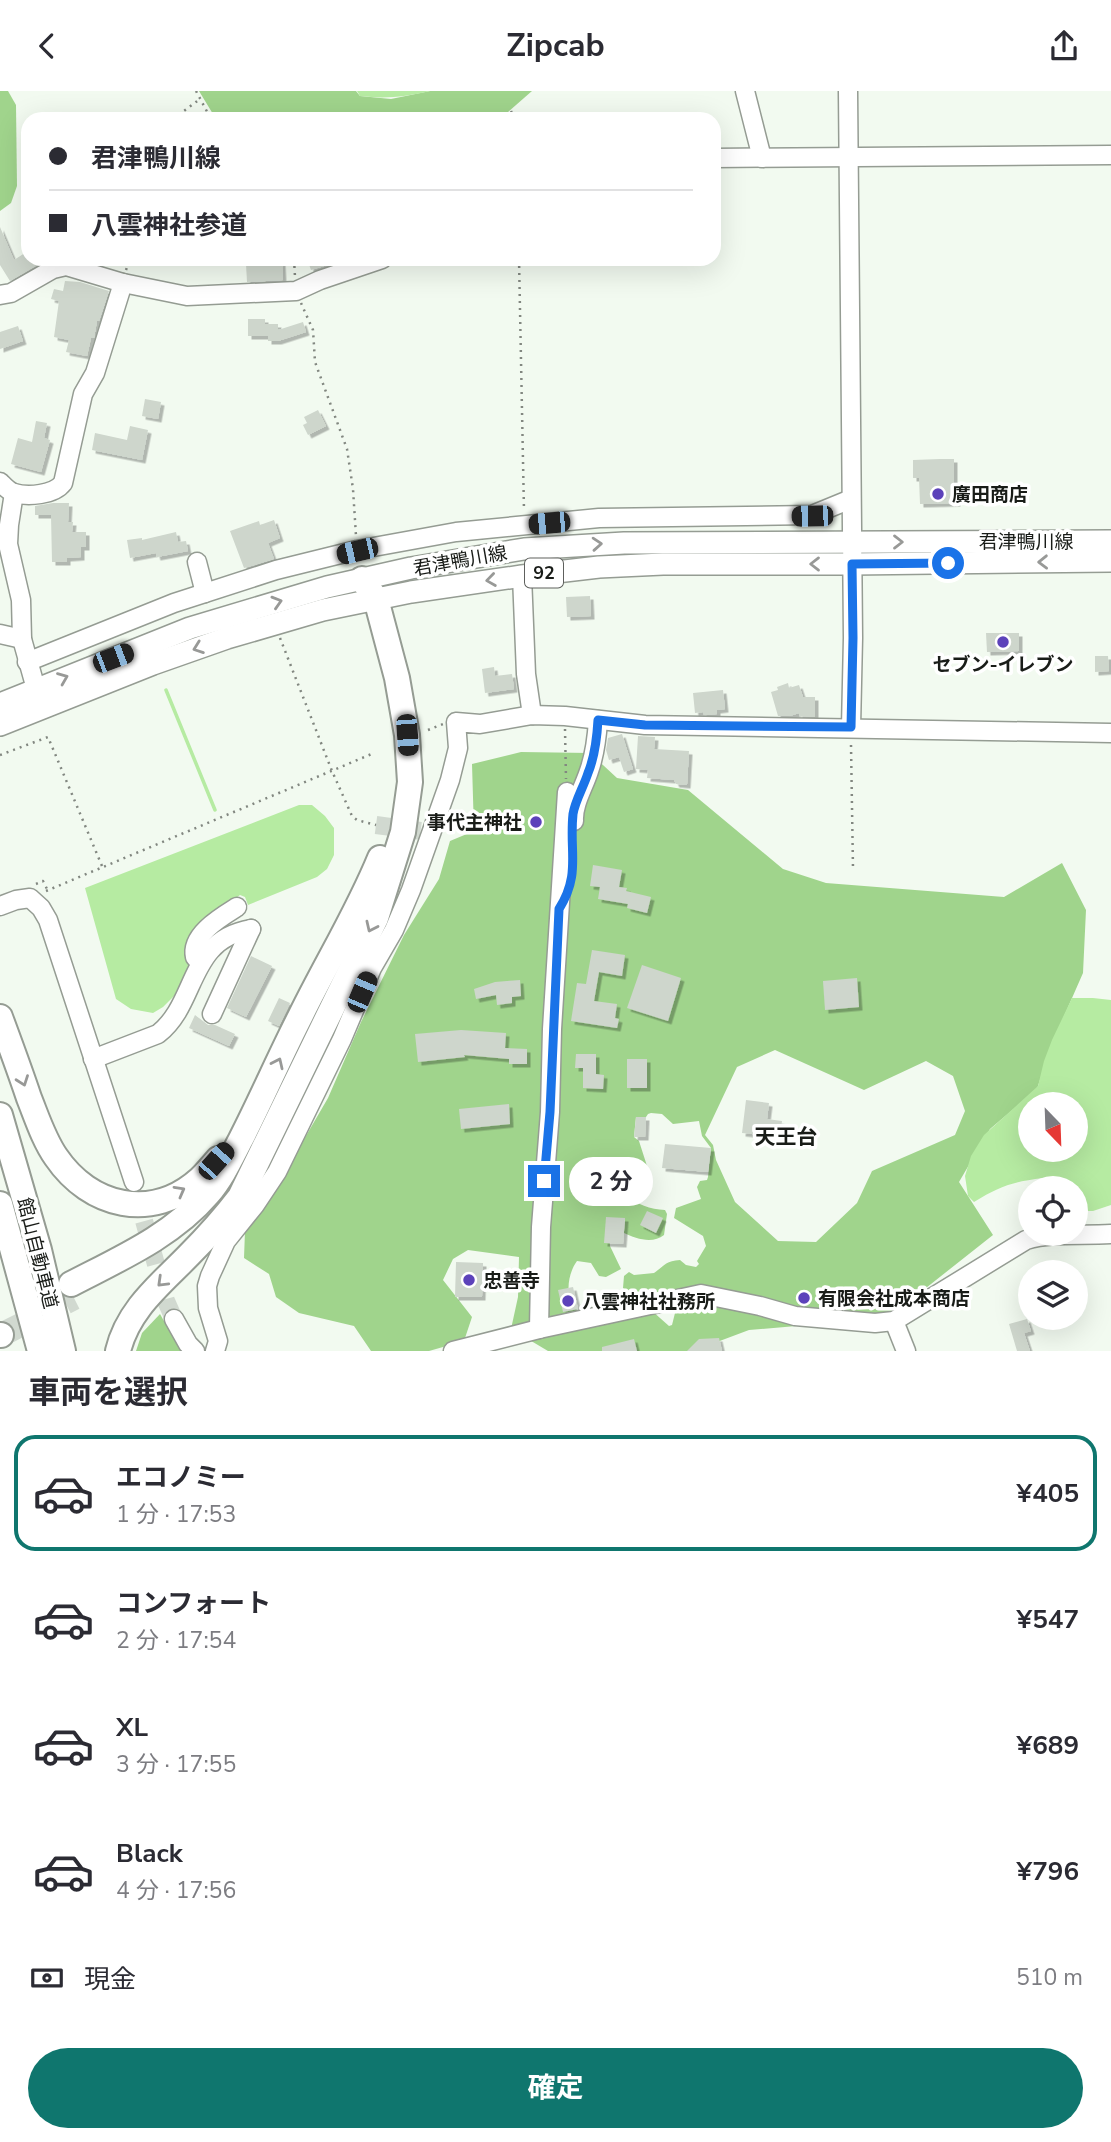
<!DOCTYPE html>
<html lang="ja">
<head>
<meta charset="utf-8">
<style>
  body { margin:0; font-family:"Nunito Sans","Noto Sans JP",sans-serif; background:#f7f7f7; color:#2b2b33; height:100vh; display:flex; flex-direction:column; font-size:26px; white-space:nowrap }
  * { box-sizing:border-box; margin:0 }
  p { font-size:23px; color:#7c7c81 }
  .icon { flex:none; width:38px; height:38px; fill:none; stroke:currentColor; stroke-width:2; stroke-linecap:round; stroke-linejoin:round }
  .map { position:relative; height:1260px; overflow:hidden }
  .side { display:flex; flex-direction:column; background:#fff; flex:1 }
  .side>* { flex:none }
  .top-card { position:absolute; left:21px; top:21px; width:700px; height:154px; border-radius:21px; box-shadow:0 7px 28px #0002; display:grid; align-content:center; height:154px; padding:0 28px; background:#fff }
  .needle { width:46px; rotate:157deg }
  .buttons { position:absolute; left:1018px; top:1001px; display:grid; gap:14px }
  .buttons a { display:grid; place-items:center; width:70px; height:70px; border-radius:50%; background:#fff; box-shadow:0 7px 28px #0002; font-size:35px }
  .end { position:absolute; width:32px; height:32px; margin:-16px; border:9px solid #1a73e8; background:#fff; box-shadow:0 0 0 4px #fff }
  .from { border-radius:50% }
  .bubble { position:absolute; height:49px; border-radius:24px; background:#fff; box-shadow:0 7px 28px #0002; font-size:23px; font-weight:700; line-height:49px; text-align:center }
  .car { position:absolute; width:21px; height:42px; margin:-21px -10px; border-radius:9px; box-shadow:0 0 5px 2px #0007; background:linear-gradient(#222 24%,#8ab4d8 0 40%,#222 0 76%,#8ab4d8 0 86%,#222 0) }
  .top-card b { display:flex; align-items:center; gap:24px; height:66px; font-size:26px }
  .top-card b+b { border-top:2px solid #e1e1e2 }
  .top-card i { width:18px; height:18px; background:#2b2b33 }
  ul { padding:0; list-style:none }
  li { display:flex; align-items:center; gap:21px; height:116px; margin:0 14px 10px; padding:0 14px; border:4px solid transparent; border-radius:21px }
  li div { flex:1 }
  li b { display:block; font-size:26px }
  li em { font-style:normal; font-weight:700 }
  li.on { border-color:#0f766e }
  li>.icon { width:63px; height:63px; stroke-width:1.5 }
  h2 { padding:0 28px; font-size:32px; line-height:84px }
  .pay { display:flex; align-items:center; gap:18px; height:77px; padding:0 28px; font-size:26px }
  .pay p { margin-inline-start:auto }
  .button { display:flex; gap:14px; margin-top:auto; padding:14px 28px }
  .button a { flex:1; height:80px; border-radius:42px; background:#0f766e; color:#fff; font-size:28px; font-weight:700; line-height:80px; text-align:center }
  header { display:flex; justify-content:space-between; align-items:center; height:91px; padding:0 28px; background:#fff; font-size:32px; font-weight:700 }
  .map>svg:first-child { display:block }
  .forest { fill:#a0d48c; fill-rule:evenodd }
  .water { fill:#b6eba2; fill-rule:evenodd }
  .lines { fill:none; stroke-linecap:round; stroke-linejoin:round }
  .stream { stroke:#b6eba2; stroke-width:3.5 }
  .building { fill:#ced6cc; filter:url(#shadow) }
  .minor-tunnel { stroke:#d1d9d0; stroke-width:18; stroke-dasharray:18 9; stroke-linecap:butt }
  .highway-tunnel { stroke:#d1d9d0; stroke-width:24; stroke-dasharray:24 12; stroke-linecap:butt }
  .minor-casing { stroke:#959c93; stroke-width:21 }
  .major-casing { stroke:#959c93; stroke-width:24 }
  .highway-casing { stroke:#959c93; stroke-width:28 }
  .path { stroke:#828780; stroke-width:2.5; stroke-dasharray:2 5; stroke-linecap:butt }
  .minor { stroke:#fff; stroke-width:18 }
  .major { stroke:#fff; stroke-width:21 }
  .highway { stroke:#fff; stroke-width:24 }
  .oneway { stroke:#989997 }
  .route { stroke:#1a73e8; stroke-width:9 }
  .poi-dot { fill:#5c42ba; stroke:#fff; stroke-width:2.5 }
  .labels { text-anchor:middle; stroke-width:7; stroke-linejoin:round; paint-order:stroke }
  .shield { fill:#fff; stroke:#5e605d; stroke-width:2 }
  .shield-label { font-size:18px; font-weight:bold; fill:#191c18 }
  .poi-label { font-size:19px; font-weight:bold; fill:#191c18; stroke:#fff; text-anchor:start }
  .street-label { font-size:19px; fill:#191c18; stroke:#fff }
  .neighbourhood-label { font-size:21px; font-weight:bold; fill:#191c18; stroke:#fff }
</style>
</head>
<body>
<header><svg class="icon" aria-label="back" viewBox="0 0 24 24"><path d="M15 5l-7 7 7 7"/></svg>Zipcab<svg class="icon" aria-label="share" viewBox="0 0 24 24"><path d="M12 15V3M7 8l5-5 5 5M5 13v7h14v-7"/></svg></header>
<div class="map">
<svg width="1111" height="1260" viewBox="0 0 1111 1260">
  <defs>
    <filter id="shadow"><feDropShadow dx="3.5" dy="3.5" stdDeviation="0" flood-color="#0004"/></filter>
  </defs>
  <rect width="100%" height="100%" fill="#f2faf0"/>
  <g class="forest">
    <polygon points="0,0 8,0 16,14 17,95 11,112 0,120"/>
    <polygon points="199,0 356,0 360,5 391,8 430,0 532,0 500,28 216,28"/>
    <path d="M521,661L590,662L617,687L688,699L783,778L826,792L1004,806L1062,772L1086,819L1083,882L1051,955L1037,998L990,1038L959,1091L993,1144L888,1227L749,1239L693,1260H548L511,1238L518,1206L519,1166L468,1159L453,1168L443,1189L472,1226L464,1250L429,1260H371L354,1235L299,1222L276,1206L269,1183L244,1167L245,1140L282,1086L328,1007L361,931L404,844L439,788L450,750L474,740L472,673ZM775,959L864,999L926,970L953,985L965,1020L955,1044L872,1080L857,1112L816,1151L778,1150L735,1111L716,1069L713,1054L705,1044L737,976ZM651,1022L662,1023L673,1033L699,1030L702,1045L711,1057L708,1086L707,1089L700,1090L697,1096L701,1108L676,1117L674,1127L703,1145L706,1155L697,1170L699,1173L696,1176L686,1174L680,1169C666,1170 665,1174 654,1182L634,1184L629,1181L624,1185L623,1197C639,1215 663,1209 685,1209L675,1222L672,1234L669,1235L651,1219L611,1229L607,1234C599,1231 581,1223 576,1218C564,1206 568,1182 577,1170L591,1172L599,1185L606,1186L621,1178L610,1155L609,1139L625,1128L624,1142C636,1148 653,1153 664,1144L667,1123L665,1119C650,1118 637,1114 626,1103C631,1093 637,1081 647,1075L639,1050L634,1046L636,1026H646L648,1023Z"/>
    <polygon points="160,1223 181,1260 136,1260 142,1242"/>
  </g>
  <g class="water">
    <path d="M357,0H430C405,6 385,8 360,5Z"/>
    <polygon points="299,714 312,714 325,725 334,737 334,764 327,778 317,786 248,814 245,806 240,804 204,832 192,870 174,905 163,916 153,922 131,918 116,908 85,797"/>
    <path d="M1072,907H1093L1111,909V1114L1093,1120H1076V1097H1047L1043,1087C1012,1091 1000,1095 974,1111L968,1105L965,1085L971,1065L984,1044L1038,995L1044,970L1052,949ZM1076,1013V1059H1031V1013Z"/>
  </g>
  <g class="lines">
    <polyline class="stream" points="166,599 215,719"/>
  </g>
  <g class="building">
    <polygon points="0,136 14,169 28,160 28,168 47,168 10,190 0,174"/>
    <polygon points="307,168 339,168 340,170 311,179"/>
    <polygon points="282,171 283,189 247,191 246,173"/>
    <polygon points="65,190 80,191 109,200 99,230 97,230 94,247 91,247 87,265 66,261 69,249 54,246 59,210 51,208 54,198 63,200"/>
    <polygon points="248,228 265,228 265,233 278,233 278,239 303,231 306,241 278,250 268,250 268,245 248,245"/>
    <polygon points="18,235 23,250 0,258 0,241"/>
    <polygon points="145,308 161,311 158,328 142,325"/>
    <polygon points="318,319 326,335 308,344 303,334 307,332 304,326"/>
    <polygon points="36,330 47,332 44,347 50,349 41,381 11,373 18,347 32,351"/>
    <polygon points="130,335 148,339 142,369 92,359 95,342 127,349"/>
    <polygon points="940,368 954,368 954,392 957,392 957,412 920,413 919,387 913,387 913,369"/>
    <polygon points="53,412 69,412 68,431 73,431 72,441 86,441 86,456 81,456 81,466 67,467 67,471 52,471 51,424 35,424 35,415"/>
    <polygon points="274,429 280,447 268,452 274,468 244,477 230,440 259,430 260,434"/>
    <polygon points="176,441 178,451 186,450 188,460 157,466 156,462 130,467 127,449 142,447 142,449"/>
    <polygon points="590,505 591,525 567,526 566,506"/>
    <polygon points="986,542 1019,542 1019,560 987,561"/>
    <polygon points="1095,565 1108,565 1109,580 1095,581"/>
    <polygon points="494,576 495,585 512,583 514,598 485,602 482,578"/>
    <polygon points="788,592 789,597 799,594 803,606 815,606 815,626 799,625 799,622 790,625 778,625 771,601 778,599 777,596"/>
    <polygon points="723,599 725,618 717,619 717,623 708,624 704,624 703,621 695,622 693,602"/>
    <polygon points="622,643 633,678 624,681 619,666 609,669 606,659 608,647"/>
    <polygon points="638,645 655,646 654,658 689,660 687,694 676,693 674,689 647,687 648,679 636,678"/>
    <polygon points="593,774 622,779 619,796 627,797 626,800 651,806 647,822 627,817 628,813 598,808 600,796 590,795"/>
    <polygon points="592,859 625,864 622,885 599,881 594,910 617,913 615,927 619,928 617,937 571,930 577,892 586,893"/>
    <polygon points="251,865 272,875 246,926 227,917"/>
    <polygon points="642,874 681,887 668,930 627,917"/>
    <polygon points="857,887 859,916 825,919 823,890"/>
    <polygon points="520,889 521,905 512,906 512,912 497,914 496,904 476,908 474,898 495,891"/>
    <polygon points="279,907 290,912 279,935 268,930"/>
    <polygon points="195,924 208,934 215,934 235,943 229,955 189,937"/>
    <polygon points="461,939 506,942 505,957 527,958 527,973 509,973 509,968 464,964 465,966 418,971 415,943"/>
    <polygon points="576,963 596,963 596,983 604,984 603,998 583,997 583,977 575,977"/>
    <rect x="627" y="968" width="20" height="29"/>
    <polygon points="746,1009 769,1012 767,1028 782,1030 780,1046 742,1042"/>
    <polygon points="509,1013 510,1033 461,1038 459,1018"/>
    <polygon points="636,1026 646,1026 645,1046 634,1046"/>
    <polygon points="665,1053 711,1057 708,1081 662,1077"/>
    <polygon points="647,1120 663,1127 656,1142 640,1134"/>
    <polygon points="606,1126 625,1127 623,1153 604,1152"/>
    <polygon points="456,1171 483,1172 482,1206 455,1206"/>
    <polygon points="573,1196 578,1218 563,1221 558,1199"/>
    <polygon points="1027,1228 1031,1240 1024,1242 1030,1260 1017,1260 1009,1233"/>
    <polygon points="719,1247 722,1260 687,1260 699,1248"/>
    <polygon points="634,1248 637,1260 602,1260 602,1256"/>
  </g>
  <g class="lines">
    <g class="minor-tunnel">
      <polyline points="376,734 421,740"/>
      <polyline points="137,1104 166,1210 174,1228"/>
    </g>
    <polyline class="highway-tunnel" points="1,1244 74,1207"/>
    <g class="minor-casing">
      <g id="minor">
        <polyline points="745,0 762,67"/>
        <polyline points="848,0 853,547 851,636"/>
        <polyline points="714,67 1111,64"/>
        <polyline points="0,204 11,202 53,178 66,175 123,192 187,205 296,200 320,189 382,168"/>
        <path d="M0,391C4,395 8,400 14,402C28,406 54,404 63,392L83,303L95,282L123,192"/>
        <polyline points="14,402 9,434 8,453 21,509 22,548 36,598"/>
        <polyline points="197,471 205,502"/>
        <polyline points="522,485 526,583 532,624"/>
        <polyline points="0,543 22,548"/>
        <polyline points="27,571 174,512 276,479 357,459 456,441 599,427 812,424 851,408"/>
        <path d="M574,730C573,713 584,696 589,680C595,663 597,646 598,629"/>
        <polyline points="0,815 16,809 30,807 41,817 48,829 134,1091"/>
        <path d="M200,872L195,866C190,844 221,826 237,816"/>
        <polyline points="212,923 251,838"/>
        <path d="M93,968L158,943C198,912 187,849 251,838"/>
        <polyline points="174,1228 188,1253 195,1260"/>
        <polyline points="894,1230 906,1260"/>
        <polyline points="539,1238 541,1136 550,1021 552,938 567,701"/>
        <polyline points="215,1260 218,1250 208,1217 207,1195 210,1185 226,1150 255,1114 277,1081 342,948 372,877 394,839 411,799 450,689 458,657 456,631 480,633 532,624 565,625 645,634 1111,642"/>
        <path d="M453,1260L539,1238L701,1203L760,1215L795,1225L875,1232L894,1230L1026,1149C1053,1141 1082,1145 1111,1143"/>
      </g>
    </g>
    <g class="major-casing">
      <g id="major">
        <polyline points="0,613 190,537 327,496 411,477 524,458 624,452 1111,450"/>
        <polyline points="0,634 153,573 227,547 323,519 411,501 522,485 599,476 663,473 852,473 1111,470"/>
      </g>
    </g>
    <g class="highway-casing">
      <g id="highway">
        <path d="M0,926C10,953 20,980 29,1007C37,1027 44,1049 56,1066C90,1116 152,1131 200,1088C206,1082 212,1075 218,1068"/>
        <polyline points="0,1024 39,1159 63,1260"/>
        <polyline points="0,1113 40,1260"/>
        <path d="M71,1193C119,1168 172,1145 208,1103C222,1087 231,1067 241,1048C262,1007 280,965 301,924C327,871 358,821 380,767"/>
        <polyline points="0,1244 1,1244"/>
        <path d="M118,1260C128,1218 161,1193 189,1164C207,1146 224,1127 240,1106L376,827L403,741L410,691L407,644L397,587L376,508L362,488"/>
      </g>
    </g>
    <g class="path">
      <polyline points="196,0 211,28"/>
      <polyline points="511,20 514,28"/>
      <polyline points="173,28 200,8"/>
      <polyline points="294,168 295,186"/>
      <polyline points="519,168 524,420"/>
      <polyline points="126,179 130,168"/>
      <polyline points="301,212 313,239 315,271 347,358 353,398 356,445"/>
      <polyline points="280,547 332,680 352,725 357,729 376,734"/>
      <polyline points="565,638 566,688"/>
      <polyline points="428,639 443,633"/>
      <polyline points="851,654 853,778"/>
      <polyline points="0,664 48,646 102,775"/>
      <polyline points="36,793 43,790 48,800"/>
      <polyline points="46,800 374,662"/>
    </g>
    <use href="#minor" class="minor"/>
    <use href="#major" class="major"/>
    <use href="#highway" class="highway"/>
  </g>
  <defs><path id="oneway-chevron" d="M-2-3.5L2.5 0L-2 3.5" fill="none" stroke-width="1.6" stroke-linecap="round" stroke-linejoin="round" transform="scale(1.75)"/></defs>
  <g class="oneway">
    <use href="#oneway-chevron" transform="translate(898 451)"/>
    <use href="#oneway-chevron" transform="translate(597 453) rotate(-4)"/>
    <use href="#oneway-chevron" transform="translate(1043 471) rotate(179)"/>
    <use href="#oneway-chevron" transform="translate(815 473) rotate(-180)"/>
    <use href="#oneway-chevron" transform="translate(491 489) rotate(172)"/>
    <use href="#oneway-chevron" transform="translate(277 511) rotate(-17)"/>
    <use href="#oneway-chevron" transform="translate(198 557) rotate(160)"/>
    <use href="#oneway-chevron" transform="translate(63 587) rotate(-22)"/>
    <use href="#oneway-chevron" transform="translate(371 836) rotate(115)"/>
    <use href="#oneway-chevron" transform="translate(278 972) rotate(-65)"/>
    <use href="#oneway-chevron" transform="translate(23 990) rotate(70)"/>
    <use href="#oneway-chevron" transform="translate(180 1100) rotate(-29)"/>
    <use href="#oneway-chevron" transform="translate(162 1191) rotate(136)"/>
  </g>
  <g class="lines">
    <path class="route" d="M544,1090L550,1021L559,818C581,783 569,761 573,723C575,710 584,695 588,682C595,665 597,647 598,629L645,634L851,636L853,547L852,473L948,472"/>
  </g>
  <g class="poi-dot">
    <circle cx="938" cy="403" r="7"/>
    <circle cx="1003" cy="551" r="7"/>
    <circle cx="536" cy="731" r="7"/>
    <circle cx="469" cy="1189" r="7"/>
    <circle cx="804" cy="1207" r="7"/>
    <circle cx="568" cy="1210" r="7"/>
  </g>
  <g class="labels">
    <rect class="shield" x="525" y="467.5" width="38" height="29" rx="5"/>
    <g class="shield-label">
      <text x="544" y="488">92</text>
    </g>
    <g class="poi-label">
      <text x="952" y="410">廣田商店</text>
      <text x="1003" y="580" text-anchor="middle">セブン-イレブン</text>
      <text x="522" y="738" text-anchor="end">事代主神社</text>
      <text x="483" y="1196">忠善寺</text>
      <text x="818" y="1214">有限会社成本商店</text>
      <text x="582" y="1217">八雲神社社務所</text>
    </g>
    <g class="street-label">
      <text x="1026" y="457">君津鴨川線</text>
      <text transform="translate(460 469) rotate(-10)" y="7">君津鴨川線</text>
      <text transform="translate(38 1162) rotate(76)" y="7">館山自動車道</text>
    </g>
    <g class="neighbourhood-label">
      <text x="786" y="1053">天王台</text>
    </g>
  </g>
</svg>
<div class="buttons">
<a><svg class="needle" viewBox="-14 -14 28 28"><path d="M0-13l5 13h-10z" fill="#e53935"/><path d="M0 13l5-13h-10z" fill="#7c7c81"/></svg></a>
<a><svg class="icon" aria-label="locate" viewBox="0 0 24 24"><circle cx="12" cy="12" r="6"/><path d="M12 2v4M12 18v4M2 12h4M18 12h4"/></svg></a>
<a><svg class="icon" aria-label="layers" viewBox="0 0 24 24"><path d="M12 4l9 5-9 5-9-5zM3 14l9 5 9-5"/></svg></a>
</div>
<i class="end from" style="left:948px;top:472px"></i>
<i class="end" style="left:544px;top:1090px"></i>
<div class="bubble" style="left:569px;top:1066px;width:84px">2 分</div>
<i class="car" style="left:812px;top:425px;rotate:269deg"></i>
<i class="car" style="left:549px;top:432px;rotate:265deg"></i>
<i class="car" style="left:357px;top:460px;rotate:257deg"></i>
<i class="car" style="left:113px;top:567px;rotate:69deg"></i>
<i class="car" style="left:407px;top:644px;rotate:176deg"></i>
<i class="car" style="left:362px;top:901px;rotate:23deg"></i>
<i class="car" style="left:216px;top:1070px;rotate:42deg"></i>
<div class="top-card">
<b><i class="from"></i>君津鴨川線</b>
<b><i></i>八雲神社参道</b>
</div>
</div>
<section class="side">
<h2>車両を選択</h2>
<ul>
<li class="on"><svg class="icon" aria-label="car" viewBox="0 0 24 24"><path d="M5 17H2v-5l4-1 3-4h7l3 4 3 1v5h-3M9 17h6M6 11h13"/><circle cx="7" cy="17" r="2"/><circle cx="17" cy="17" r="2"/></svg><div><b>エコノミー</b><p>1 分 · 17:53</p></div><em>¥405</em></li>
<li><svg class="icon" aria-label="car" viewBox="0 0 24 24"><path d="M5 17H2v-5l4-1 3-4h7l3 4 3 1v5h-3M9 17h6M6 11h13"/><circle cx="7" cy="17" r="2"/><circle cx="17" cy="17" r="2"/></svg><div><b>コンフォート</b><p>2 分 · 17:54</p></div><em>¥547</em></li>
<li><svg class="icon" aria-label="car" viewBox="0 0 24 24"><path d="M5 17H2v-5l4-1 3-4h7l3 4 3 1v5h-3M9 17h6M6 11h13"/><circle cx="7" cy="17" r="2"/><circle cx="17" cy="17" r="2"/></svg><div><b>XL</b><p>3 分 · 17:55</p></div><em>¥689</em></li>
<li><svg class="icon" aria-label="car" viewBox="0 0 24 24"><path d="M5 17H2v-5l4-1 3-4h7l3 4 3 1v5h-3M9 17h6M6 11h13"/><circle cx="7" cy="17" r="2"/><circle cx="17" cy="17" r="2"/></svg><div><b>Black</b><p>4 分 · 17:56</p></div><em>¥796</em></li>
</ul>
<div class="pay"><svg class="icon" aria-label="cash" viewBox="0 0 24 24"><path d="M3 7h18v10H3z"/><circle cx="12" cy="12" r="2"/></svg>現金<p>510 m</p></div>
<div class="button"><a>確定</a></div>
</section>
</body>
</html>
